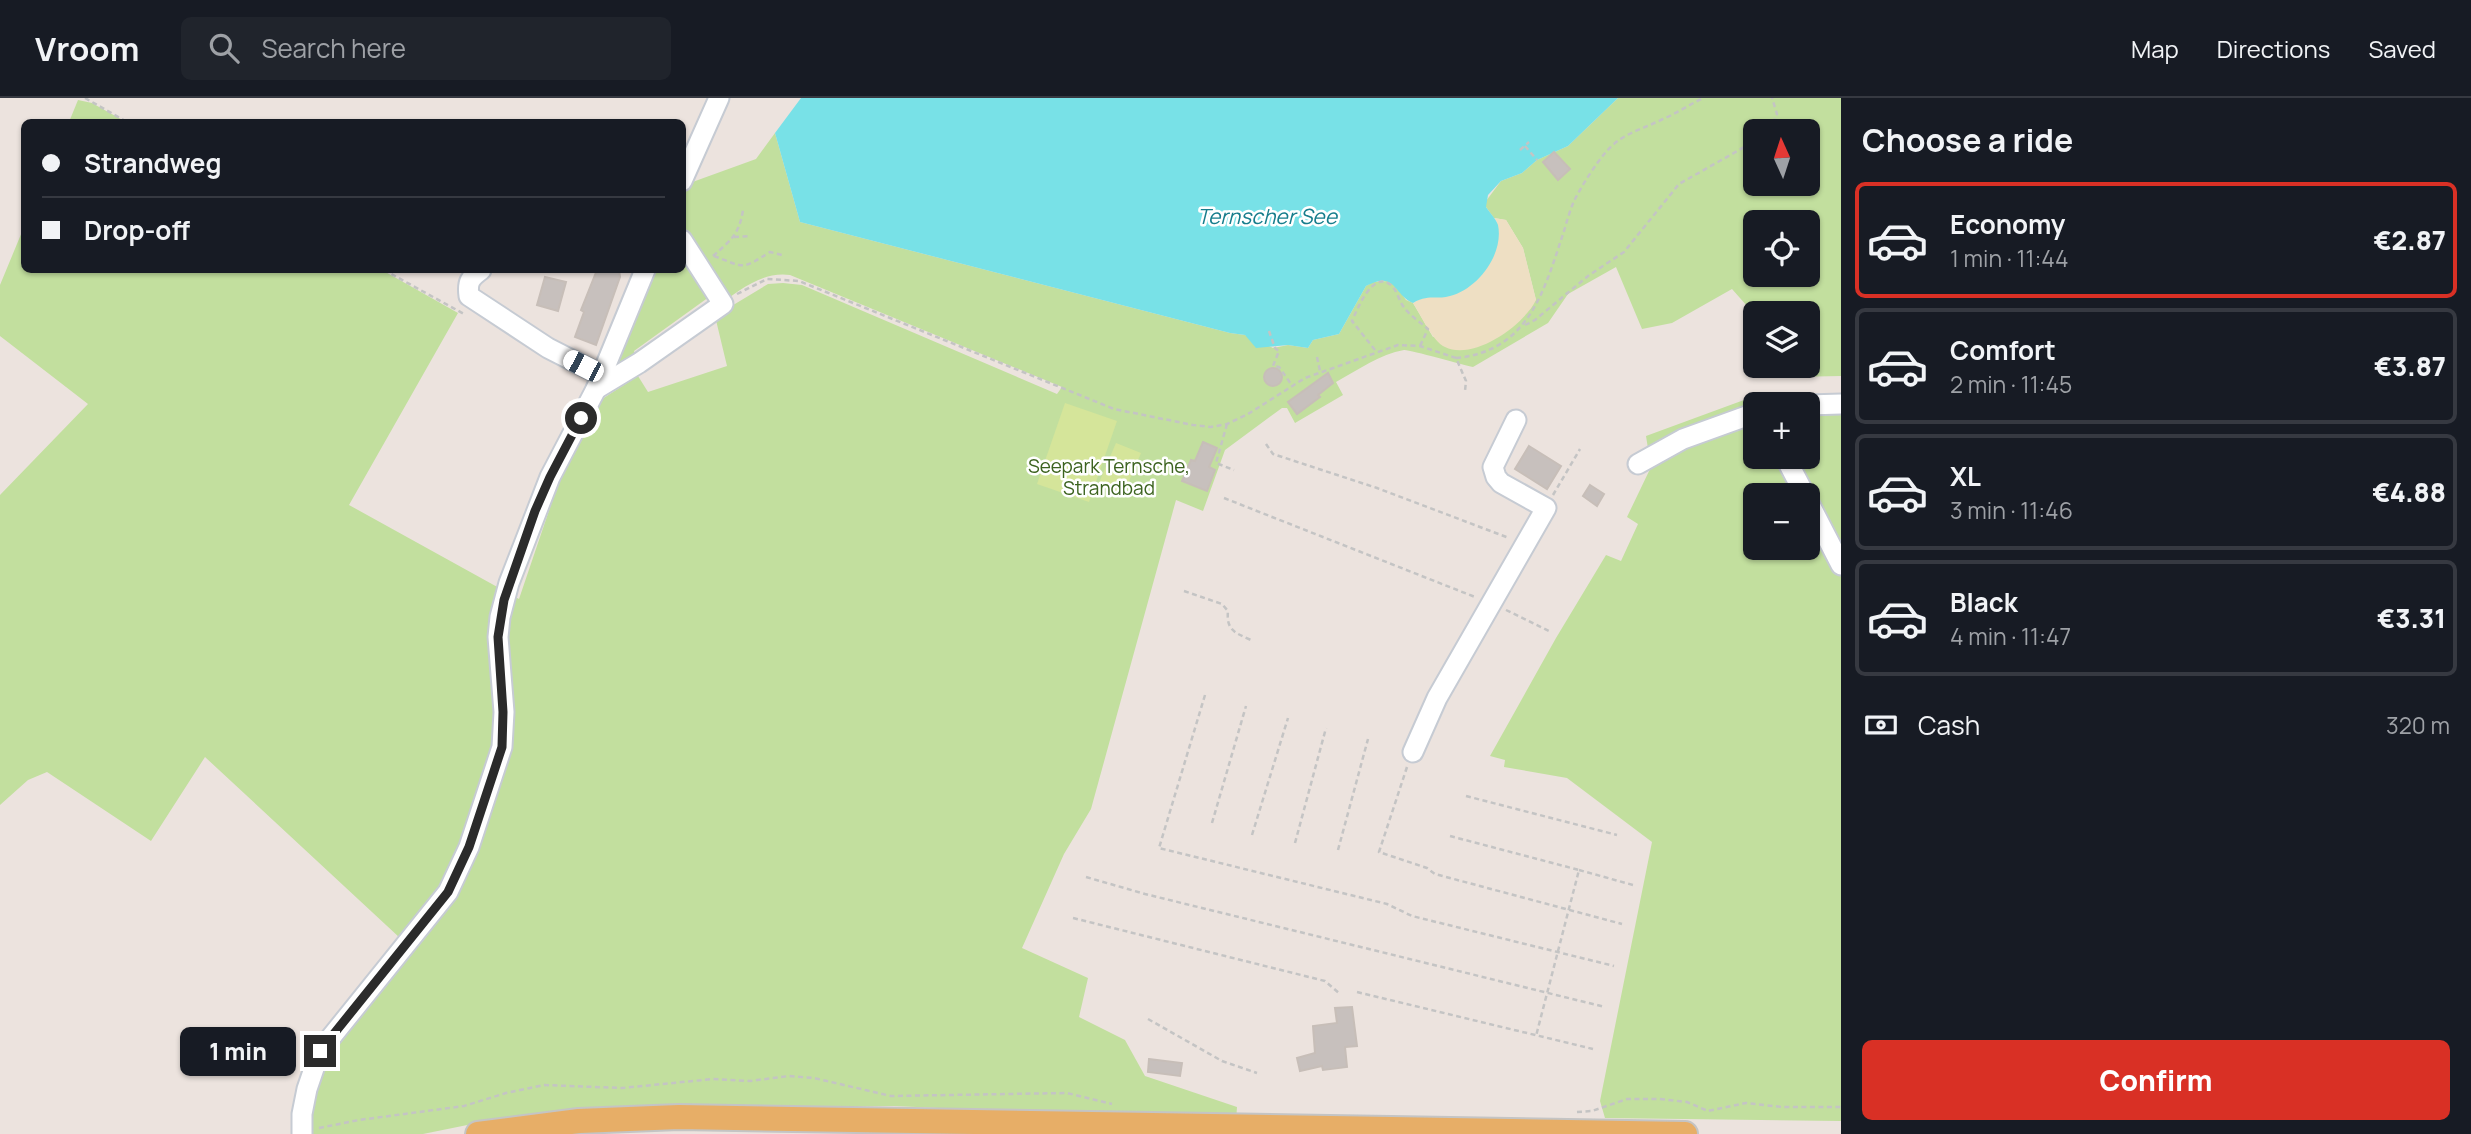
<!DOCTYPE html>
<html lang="en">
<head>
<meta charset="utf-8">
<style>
  body { margin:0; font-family:Manrope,sans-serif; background:#20242c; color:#f1f3f6; height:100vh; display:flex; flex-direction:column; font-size:26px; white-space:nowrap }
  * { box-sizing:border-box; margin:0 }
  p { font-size:23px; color:#9ea1a6 }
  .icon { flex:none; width:38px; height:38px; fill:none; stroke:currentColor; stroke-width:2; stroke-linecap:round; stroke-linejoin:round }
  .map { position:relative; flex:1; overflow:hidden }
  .panel { display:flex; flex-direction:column; background:#171b24; width:630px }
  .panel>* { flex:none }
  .top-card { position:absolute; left:21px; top:21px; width:665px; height:154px; border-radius:10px; box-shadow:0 2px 5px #0004; display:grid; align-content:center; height:154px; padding:0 21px; background:#171b24 }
  .needle { width:46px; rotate:357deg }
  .fabs { position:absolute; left:1743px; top:21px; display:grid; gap:14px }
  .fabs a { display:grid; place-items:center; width:77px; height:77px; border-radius:10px; background:#171b24; box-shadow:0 2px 5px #0004; font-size:35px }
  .end { position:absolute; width:32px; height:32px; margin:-16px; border:9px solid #2b2b2b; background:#fff; box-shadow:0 0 0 4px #fff }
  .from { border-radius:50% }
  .bubble { position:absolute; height:49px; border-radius:10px; background:#171b24; box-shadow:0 2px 5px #0004; font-size:23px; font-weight:800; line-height:49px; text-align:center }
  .car { position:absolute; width:21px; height:42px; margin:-21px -10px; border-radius:9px; box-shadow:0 0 5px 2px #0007; background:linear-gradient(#fff 24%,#345 0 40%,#fff 0 76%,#345 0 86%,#fff 0) }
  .top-card b { display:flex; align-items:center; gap:24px; height:66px; font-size:26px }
  .top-card b+b { border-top:2px solid #363941 }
  .top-card i { width:18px; height:18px; background:#f1f3f6 }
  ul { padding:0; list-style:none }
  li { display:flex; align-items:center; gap:21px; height:116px; margin:0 14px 10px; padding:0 7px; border:4px solid #363941; border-radius:10px }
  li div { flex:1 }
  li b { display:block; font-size:26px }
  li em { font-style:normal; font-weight:800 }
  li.selected { border-color:#d93025 }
  li>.icon { width:63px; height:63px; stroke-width:1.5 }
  h2 { padding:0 21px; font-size:32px; line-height:84px }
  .pay { display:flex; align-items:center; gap:18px; height:77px; padding:0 21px; font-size:26px }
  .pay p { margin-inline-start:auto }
  .button { display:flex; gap:14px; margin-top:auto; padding:14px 21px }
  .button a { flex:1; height:80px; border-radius:10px; background:#d93025; color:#fff; font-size:28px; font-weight:800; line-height:80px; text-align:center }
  header { display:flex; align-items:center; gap:42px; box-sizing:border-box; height:98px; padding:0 35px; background:#171b24; border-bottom:2px solid #363941 }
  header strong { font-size:33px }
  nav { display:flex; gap:38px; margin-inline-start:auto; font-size:24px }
  .search { width:490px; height:63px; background:#20242c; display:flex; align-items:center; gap:18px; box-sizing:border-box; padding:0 24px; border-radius:10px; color:#9ea1a6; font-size:26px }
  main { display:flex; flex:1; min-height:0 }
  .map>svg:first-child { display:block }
  .green { fill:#c2df9e; fill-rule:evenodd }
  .sand { fill:#eedfc3 }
  .pitch { fill:#d5e59a }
  .water { fill:#78e1e7 }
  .building { fill:#c7c0bd; stroke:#c7beb8; stroke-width:2 }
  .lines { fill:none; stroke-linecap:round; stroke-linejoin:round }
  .minor-casing { stroke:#c6cbd3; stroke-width:23 }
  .major-casing { stroke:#c4c4c4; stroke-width:28 }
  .path { stroke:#c4c4c4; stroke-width:2.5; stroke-dasharray:5 3.5; stroke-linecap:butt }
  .minor { stroke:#fff; stroke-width:19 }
  .major { stroke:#e7ae67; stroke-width:24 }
  .route { stroke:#2b2b2b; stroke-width:9 }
  .labels { text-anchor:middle; stroke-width:5; stroke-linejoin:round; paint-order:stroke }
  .park-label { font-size:19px; fill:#3c631f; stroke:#fff }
  .water-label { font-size:21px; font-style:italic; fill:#167d8c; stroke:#fff }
</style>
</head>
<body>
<header>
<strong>Vroom</strong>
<div class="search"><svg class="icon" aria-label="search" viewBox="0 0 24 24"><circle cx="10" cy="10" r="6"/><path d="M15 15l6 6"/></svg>Search here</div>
<nav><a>Map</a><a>Directions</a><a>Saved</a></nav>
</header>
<main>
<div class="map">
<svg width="1841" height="1036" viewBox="0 0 1841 1036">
  <rect width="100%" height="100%" fill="#ece3de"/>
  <g class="green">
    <path d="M1618,0H1841V278L1791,279L1786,268H1808V215L1755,217L1732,191L1672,225L1642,231L1616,169L1568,196L1548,225L1473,269C1463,267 1408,251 1404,252C1380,256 1358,272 1336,284L1343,297L1295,325L1287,310H1282L1225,352L1203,413L1176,402L1091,711L1064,756L1022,850L1088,880L1079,919L1125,942L1145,978L1237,1009L1236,1023L894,1008L679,1011L482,1024L423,1036H308C307,976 369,891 400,840L205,659L151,743L47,674L28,682L0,707V397L88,306L0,238V187L24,129V172H382L458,215L349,407L519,501L558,386L599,303L638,278L648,294L727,268L715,218L768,186L783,185L802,187L1057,296L1062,289L790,177C762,173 739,193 717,208L709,199L634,253L637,263L611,279L649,172H682L683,96L687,86L756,61L775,35L800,124L1230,235L1245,237L1273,250L1288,247L1308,250L1313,242L1339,236L1366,188L1373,184L1388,183L1395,186L1406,202L1413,205L1433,239L1536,202L1523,150L1506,122L1494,120L1486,109V103L1501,83L1522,75L1537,62L1568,48ZM1755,33H1808V86H1755ZM1755,124H1808V177H1755Z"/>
    <polygon points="78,2 92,5 126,24 69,24"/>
    <path d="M1763,295L1767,306H1755V359H1808V306H1771L1815,301H1841V1023L1605,1020L1600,1003L1652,744L1567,680L1504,669L1505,662L1490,658L1556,540L1606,457L1621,463L1638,426L1627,419L1651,369L1646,338ZM1755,397H1808V450H1755Z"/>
  </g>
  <path class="sand" d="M1494,120L1506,122L1523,150L1536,202C1524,227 1474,263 1445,249C1432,243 1421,217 1413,205L1426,198L1436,199L1497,124Z"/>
  <g class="pitch">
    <polygon points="1065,305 1117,323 1089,404 1037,386"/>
    <polygon points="1116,345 1141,355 1123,397 1098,387"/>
  </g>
  <path class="water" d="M801,0H1618L1568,48L1537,62L1522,75L1501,83L1488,97L1486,109C1490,115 1496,121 1498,127C1504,156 1478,191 1450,198C1435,202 1429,196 1413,205C1393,196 1396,172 1366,188L1339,236L1313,242L1308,250L1288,247L1256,250L1245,237L1230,235L800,124L775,35Z"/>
  <g class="building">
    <polygon points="1554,54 1570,71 1558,82 1543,64"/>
    <polygon points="597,172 619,172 620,179 596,247 575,239 584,214 581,212"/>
    <polygon points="545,179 566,184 558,213 537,207"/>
    <circle cx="1273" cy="279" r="9"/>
    <polygon points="1328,275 1333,285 1318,297 1320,299 1297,316 1288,304"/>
    <polygon points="1203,344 1217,350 1209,369 1215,372 1207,393 1182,383 1191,362 1195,363"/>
    <polygon points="1529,348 1561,368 1547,391 1515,371"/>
    <polygon points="1590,387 1604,396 1597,408 1583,398"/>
    <polygon points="1352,909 1357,948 1345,949 1347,969 1323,972 1322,968 1300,973 1297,960 1315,955 1313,928 1337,925 1335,910"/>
    <polygon points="1149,961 1182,965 1180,978 1148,974"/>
  </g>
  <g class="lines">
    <g class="minor-casing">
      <g id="minor">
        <polyline points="682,83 719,0"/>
        <path d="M481,172C470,180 467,184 469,198L548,250L601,277"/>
        <polyline points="596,291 639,265 723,206 682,142"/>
        <polyline points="1808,307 1841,306"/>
        <polyline points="1785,359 1805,397"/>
        <polyline points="1638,366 1683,341 1755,315"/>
        <polyline points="1808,403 1841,467"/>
        <polyline points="1413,654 1437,600 1546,410 1501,385 1496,379 1493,369 1516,322"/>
        <polyline points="302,1036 302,1016 307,991 320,953 448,794 469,749 502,649 504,614 498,539 500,519 509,485 550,379 596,291 645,172"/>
      </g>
    </g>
    <g class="major-casing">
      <polyline id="major" points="478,1036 579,1023 679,1019 1685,1036"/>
    </g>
    <g class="path">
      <polyline points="85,0 127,24"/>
      <polyline points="1770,33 1777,16 1772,0"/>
      <polyline points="1525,48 1537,62"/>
      <polyline points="1520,52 1529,44"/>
      <polyline points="734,139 750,138"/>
      <path d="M713,158C731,142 739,137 743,112"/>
      <path d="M714,158C746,170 741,172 770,154L782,157"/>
      <polyline points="384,172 464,216"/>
      <polyline points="737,196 767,181 799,183 1114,311 1193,327 1211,329 1227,326 1248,316 1305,280 1398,247 1420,248 1456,260 1466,283 1465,293"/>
      <polyline points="1525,227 1535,222 1588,178 1624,154 1679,86 1755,43"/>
      <polyline points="1269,233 1275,250 1279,253 1273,268 1279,269 1291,286"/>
      <path d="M1375,252L1352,223C1357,212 1373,170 1392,188C1397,193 1399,202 1403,208C1409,217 1420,224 1428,231L1420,248"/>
      <polyline points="1317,259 1320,273"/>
      <path d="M1456,260C1529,253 1544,193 1564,133C1567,123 1570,112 1574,103C1582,87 1595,67 1606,54C1621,36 1640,32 1661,22C1675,16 1689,7 1703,0"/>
      <polyline points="1227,326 1216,365 1234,372"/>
      <polyline points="1266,346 1273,356 1377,390 1509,440"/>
      <polyline points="1553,397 1580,351"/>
      <polyline points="1224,400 1475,499"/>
      <path d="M1184,493L1222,506L1228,513C1226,532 1235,535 1251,542"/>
      <polyline points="1506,512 1549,533"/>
      <polyline points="1205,597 1159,750 1387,806 1412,818 1614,868"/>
      <polyline points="1407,669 1379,754 1427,770 1435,776 1622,826"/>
      <polyline points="1466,698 1617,737"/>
      <polyline points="1212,725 1246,608"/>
      <polyline points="1252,737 1288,620"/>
      <polyline points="1450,738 1579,772 1536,938"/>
      <polyline points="1295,745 1326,630"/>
      <polyline points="1338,752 1368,641"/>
      <polyline points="1579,772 1633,787"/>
      <polyline points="1086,779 1145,796 1605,909"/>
      <polyline points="1073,820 1325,883 1340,896"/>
      <polyline points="1357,894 1593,951"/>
      <polyline points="1148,921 1222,963 1257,975"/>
      <polyline points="1577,1014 1592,1013 1627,1001 1660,1001 1687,1004 1708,1013 1746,1005 1782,1009 1841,1009"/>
      <polyline points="319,1030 359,1022 464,1008 506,995 544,987 622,990 713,981 750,983 789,978 814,980 891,998 1067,995 1112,1006"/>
    </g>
    <use href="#minor" class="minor"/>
    <use href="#major" class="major"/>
  </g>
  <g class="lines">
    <polyline class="route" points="320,953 448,794 469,749 502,649 503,614 498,539 504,502 535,413 550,379 581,320"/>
  </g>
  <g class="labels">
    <g class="park-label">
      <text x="1109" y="375">Seepark Ternsche,<tspan x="1109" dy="22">Strandbad</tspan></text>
    </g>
    <g class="water-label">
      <text x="1267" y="126">Ternscher See</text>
    </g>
  </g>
</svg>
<div class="fabs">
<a><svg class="needle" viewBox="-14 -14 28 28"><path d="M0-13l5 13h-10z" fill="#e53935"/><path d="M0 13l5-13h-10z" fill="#9ea1a6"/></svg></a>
<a><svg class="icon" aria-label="locate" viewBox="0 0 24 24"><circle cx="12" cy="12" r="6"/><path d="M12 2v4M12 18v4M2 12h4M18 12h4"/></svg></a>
<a><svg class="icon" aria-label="layers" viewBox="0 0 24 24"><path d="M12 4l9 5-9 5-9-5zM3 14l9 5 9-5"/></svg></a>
<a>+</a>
<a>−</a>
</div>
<i class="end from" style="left:581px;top:320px"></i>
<i class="end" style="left:320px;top:953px"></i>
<div class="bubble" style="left:180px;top:929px;width:116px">1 min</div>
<i class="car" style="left:583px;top:268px;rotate:297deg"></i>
<div class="top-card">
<b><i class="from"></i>Strandweg</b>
<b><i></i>Drop-off</b>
</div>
</div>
<section class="panel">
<h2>Choose a ride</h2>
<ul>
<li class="selected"><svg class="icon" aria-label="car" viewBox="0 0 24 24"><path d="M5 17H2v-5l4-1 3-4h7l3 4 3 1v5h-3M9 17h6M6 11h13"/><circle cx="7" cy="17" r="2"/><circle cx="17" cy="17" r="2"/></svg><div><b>Economy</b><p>1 min · 11:44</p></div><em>€2.87</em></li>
<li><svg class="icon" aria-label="car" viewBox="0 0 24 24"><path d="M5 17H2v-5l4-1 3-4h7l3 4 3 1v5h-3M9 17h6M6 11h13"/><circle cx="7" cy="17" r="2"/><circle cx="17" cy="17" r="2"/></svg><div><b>Comfort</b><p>2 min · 11:45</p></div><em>€3.87</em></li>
<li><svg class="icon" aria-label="car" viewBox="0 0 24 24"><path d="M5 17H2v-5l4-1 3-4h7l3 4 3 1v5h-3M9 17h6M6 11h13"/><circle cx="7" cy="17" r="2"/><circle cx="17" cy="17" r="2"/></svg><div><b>XL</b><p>3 min · 11:46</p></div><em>€4.88</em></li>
<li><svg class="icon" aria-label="car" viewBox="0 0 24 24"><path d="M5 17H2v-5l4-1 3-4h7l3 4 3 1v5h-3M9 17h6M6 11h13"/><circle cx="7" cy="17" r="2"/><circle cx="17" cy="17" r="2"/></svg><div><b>Black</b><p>4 min · 11:47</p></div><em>€3.31</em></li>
</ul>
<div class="pay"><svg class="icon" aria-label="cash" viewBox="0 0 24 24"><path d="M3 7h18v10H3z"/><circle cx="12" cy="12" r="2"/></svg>Cash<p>320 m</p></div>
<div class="button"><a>Confirm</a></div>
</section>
</main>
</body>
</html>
